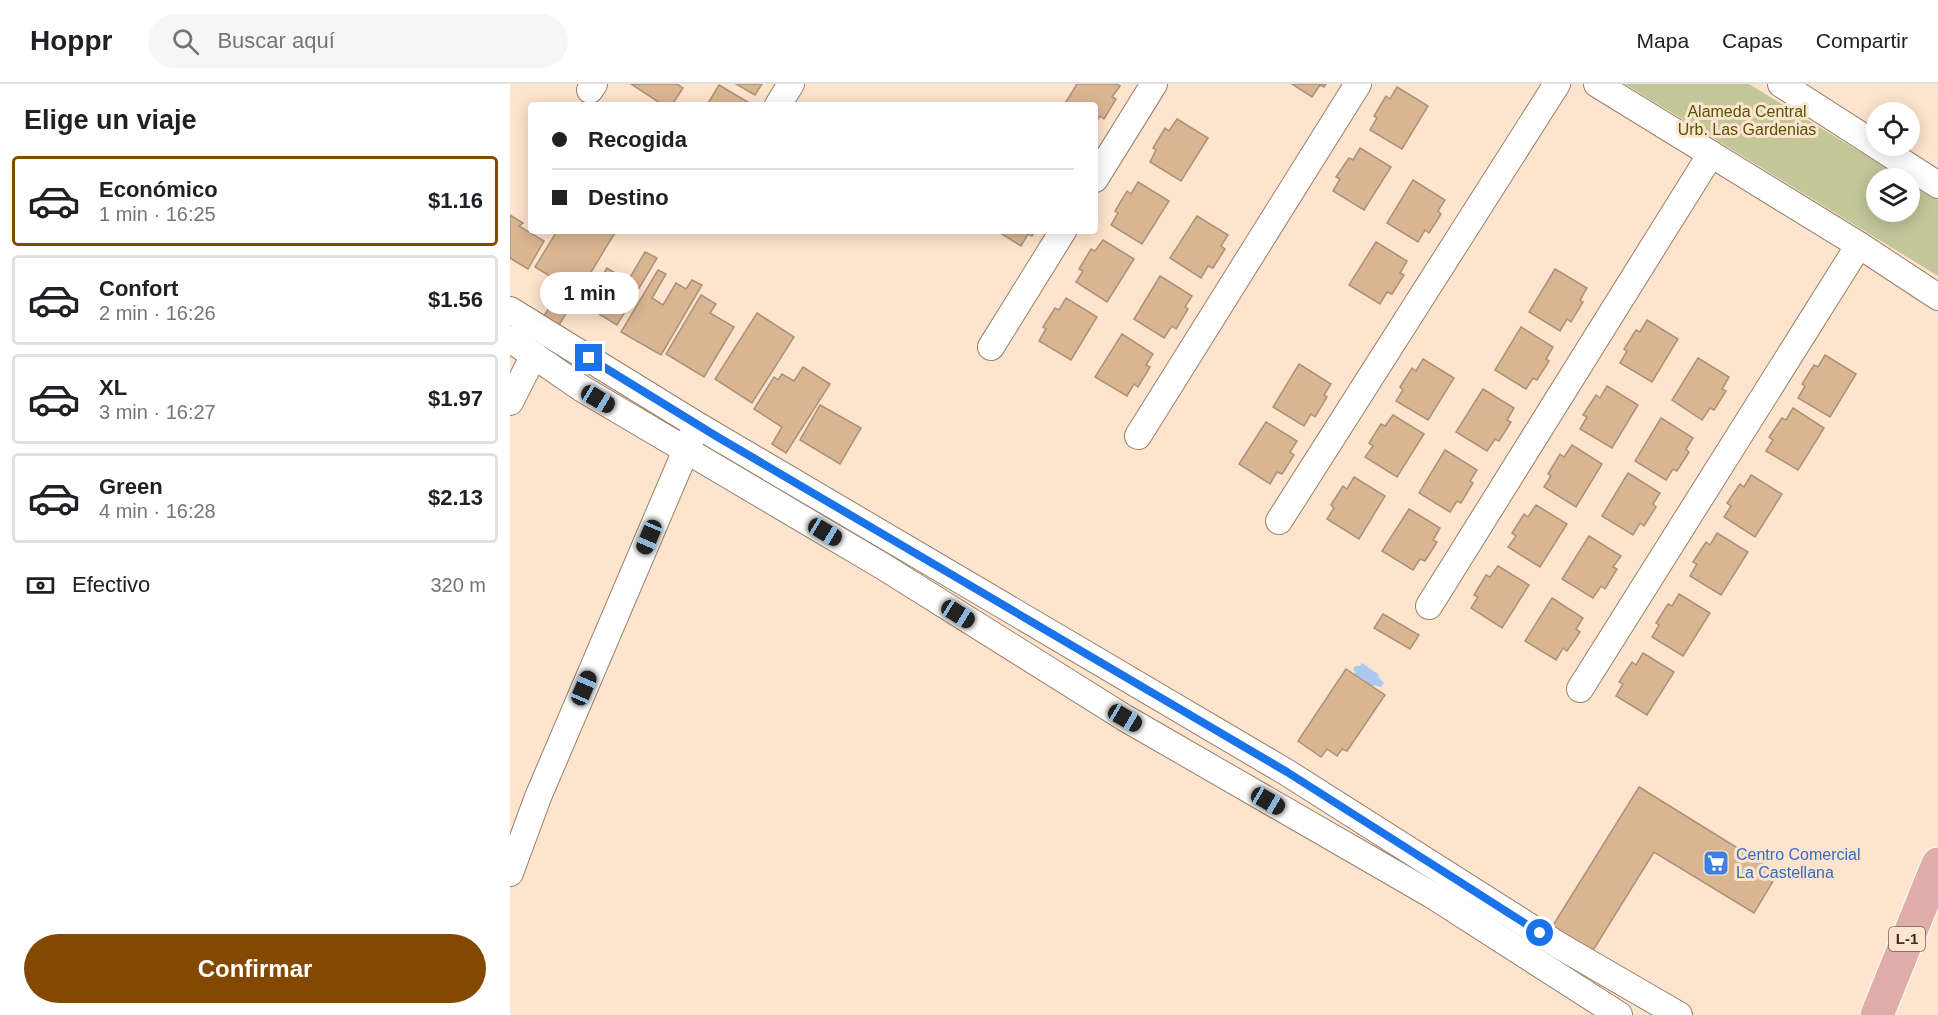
<!DOCTYPE html>
<html lang="es">
<head>
<meta charset="utf-8">
<style>
  body { margin:0; font-family:Helvetica,sans-serif; background:#f6f6f6; color:#202124; height:100vh; display:flex; flex-direction:column; font-size:22px; white-space:nowrap }
  * { box-sizing:border-box; margin:0 }
  p { font-size:20px; color:#757577 }
  .icon { flex:none; width:33px; height:33px; fill:none; stroke:currentColor; stroke-width:2; stroke-linecap:round; stroke-linejoin:round }
  .map { position:relative; flex:1; overflow:hidden }
  .side { display:flex; flex-direction:column; background:#fff; width:510px }
  .side>* { flex:none }
  .hud { position:absolute; left:18px; top:18px; width:570px; height:132px; border-radius:6px; box-shadow:0 3px 15px #0003; display:grid; align-content:center; height:132px; padding:0 24px; background:#fff }
  .tools { position:absolute; left:1356px; top:18px; display:grid; gap:12px }
  .tools a { display:grid; place-items:center; width:54px; height:54px; border-radius:50%; background:#fff; box-shadow:0 3px 15px #0003; font-size:30px }
  .end { position:absolute; width:27px; height:27px; margin:-14px; border:8px solid #1a73e8; background:#fff; box-shadow:0 0 0 3px #fff }
  .from { border-radius:50% }
  .bubble { position:absolute; height:42px; border-radius:21px; background:#fff; box-shadow:0 3px 15px #0003; font-size:20px; font-weight:700; line-height:42px; text-align:center }
  .car { position:absolute; width:18px; height:36px; margin:-18px -9px; border-radius:8px; box-shadow:0 0 4px 2px #0007; background:linear-gradient(#222 24%,#8ab4d8 0 40%,#222 0 76%,#8ab4d8 0 86%,#222 0) }
  .hud b { display:flex; align-items:center; gap:21px; height:57px; font-size:22px }
  .hud b+b { border-top:2px solid #e0e0e0 }
  .hud i { width:15px; height:15px; background:#202124 }
  ul { padding:0; list-style:none }
  li { display:flex; align-items:center; gap:18px; height:90px; margin:0 12px 9px; padding:0 12px; border:3px solid #e0e0e0; border-radius:6px }
  li div { flex:1 }
  li b { display:block; font-size:22px }
  li em { font-style:normal; font-weight:700 }
  li.selected { border-color:#844901 }
  li>.icon { width:54px; height:54px; stroke-width:1.5 }
  h2 { padding:0 24px; font-size:27px; line-height:72px }
  .pay { display:flex; align-items:center; gap:15px; height:66px; padding:0 24px; font-size:22px }
  .pay p { margin-inline-start:auto }
  .button { display:flex; gap:12px; margin-top:auto; padding:12px 24px }
  .button a { flex:1; height:69px; border-radius:36px; background:#844901; color:#fff; font-size:24px; font-weight:700; line-height:69px; text-align:center }
  header { display:flex; align-items:center; gap:36px; box-sizing:border-box; height:84px; padding:0 30px; background:#fff; border-bottom:2px solid #e0e0e0 }
  header strong { font-size:28px }
  nav { display:flex; gap:33px; margin-inline-start:auto; font-size:21px }
  .search { width:420px; height:54px; background:#f6f6f6; display:flex; align-items:center; gap:15px; box-sizing:border-box; padding:0 21px; border-radius:33px; color:#757577; font-size:22px }
  main { display:flex; flex:1; min-height:0 }
  .map>svg:first-child { display:block }
  .green { fill:#c2c699 }
  .water { fill:#abc8ef }
  .building { fill:#dab592; stroke:#ac9177; stroke-width:1.5 }
  .lines { fill:none; stroke-linecap:round; stroke-linejoin:round }
  .street-casing { stroke:#9a7f66; stroke-width:28 }
  .primary-casing { stroke:#fff; stroke-width:35 }
  .street { stroke:#fff; stroke-width:26 }
  .primary { stroke:#dfada7; stroke-width:33 }
  .route { stroke:#1a73e8; stroke-width:8 }
  .labels { text-anchor:middle; stroke-width:6; stroke-linejoin:round; paint-order:stroke }
  .shield { fill:#fce4ce; stroke:#746557; stroke-width:1.5 }
  .shield-label { font-size:15px; font-weight:bold; fill:#3a2f24 }
  .park-label { font-size:16px; fill:#545605; stroke:#fce4ce }
  .shop-label { font-size:16px; fill:#366cbe; stroke:#fce4ce; text-anchor:start }
</style>
</head>
<body>
<header>
<strong>Hoppr</strong>
<div class="search"><svg class="icon" aria-label="search" viewBox="0 0 24 24"><circle cx="10" cy="10" r="6"/><path d="M15 15l6 6"/></svg>Buscar aquí</div>
<nav><a>Mapa</a><a>Capas</a><a>Compartir</a></nav>
</header>
<main>
<section class="side">
<h2>Elige un viaje</h2>
<ul>
<li class="selected"><svg class="icon" aria-label="car" viewBox="0 0 24 24"><path d="M5 17H2v-5l4-1 3-4h7l3 4 3 1v5h-3M9 17h6M6 11h13"/><circle cx="7" cy="17" r="2"/><circle cx="17" cy="17" r="2"/></svg><div><b>Económico</b><p>1 min · 16:25</p></div><em>$1.16</em></li>
<li><svg class="icon" aria-label="car" viewBox="0 0 24 24"><path d="M5 17H2v-5l4-1 3-4h7l3 4 3 1v5h-3M9 17h6M6 11h13"/><circle cx="7" cy="17" r="2"/><circle cx="17" cy="17" r="2"/></svg><div><b>Confort</b><p>2 min · 16:26</p></div><em>$1.56</em></li>
<li><svg class="icon" aria-label="car" viewBox="0 0 24 24"><path d="M5 17H2v-5l4-1 3-4h7l3 4 3 1v5h-3M9 17h6M6 11h13"/><circle cx="7" cy="17" r="2"/><circle cx="17" cy="17" r="2"/></svg><div><b>XL</b><p>3 min · 16:27</p></div><em>$1.97</em></li>
<li><svg class="icon" aria-label="car" viewBox="0 0 24 24"><path d="M5 17H2v-5l4-1 3-4h7l3 4 3 1v5h-3M9 17h6M6 11h13"/><circle cx="7" cy="17" r="2"/><circle cx="17" cy="17" r="2"/></svg><div><b>Green</b><p>4 min · 16:28</p></div><em>$2.13</em></li>
</ul>
<div class="pay"><svg class="icon" aria-label="cash" viewBox="0 0 24 24"><path d="M3 7h18v10H3z"/><circle cx="12" cy="12" r="2"/></svg>Efectivo<p>320 m</p></div>
<div class="button"><a>Confirmar</a></div>
</section>
<div class="map">
<svg width="1428" height="931" viewBox="0 0 1428 931">
  <rect width="100%" height="100%" fill="#fce4ce"/>
  <polygon class="green" points="1115,0 1239,0 1393,94 1366,94 1366,128 1400,128 1400,99 1428,116 1428,192"/>
  <polygon class="water" points="852,579 869,591 868,593 874,599 871,603 864,601 862,603 844,590 845,588 843,585 845,582 850,582"/>
  <g class="building">
    <polygon points="121,0 167,0 173,4 162,21 153,21"/>
    <polygon points="226,0 252,0 245,11"/>
    <polygon points="567,0 607,0 610,2 602,13 606,15 594,35 590,32 585,40 585,21 554,21"/>
    <polygon points="782,0 816,0 814,3 810,1 802,13"/>
    <polygon points="209,1 241,20 240,21 197,21"/>
    <polygon points="887,3 918,22 892,65 860,46 867,34 864,32 876,12 880,15"/>
    <polygon points="667,35 698,54 671,97 640,78 646,66 643,64 655,44 659,47"/>
    <polygon points="850,64 881,83 854,126 823,107 830,95 826,93 839,74 843,76"/>
    <polygon points="903,96 935,116 928,127 931,130 919,149 915,146 908,158 877,139"/>
    <polygon points="628,98 659,117 632,160 601,141 608,129 605,127 617,107 621,110"/>
    <polygon points="0,131 13,139 9,142 34,157 18,185 0,174"/>
    <polygon points="687,132 718,151 711,162 715,165 703,184 698,182 691,194 660,174"/>
    <polygon points="47,147 106,147 49,241 34,232 53,200 25,183"/>
    <polygon points="487,147 525,147 522,152 518,150 511,162"/>
    <polygon points="593,156 624,175 597,218 566,198 573,187 569,185 581,165 585,167"/>
    <polygon points="866,158 897,177 890,189 894,191 882,210 877,208 870,220 839,201"/>
    <polygon points="135,168 147,174 107,241 74,221 97,184 118,197"/>
    <polygon points="1045,185 1077,204 1070,216 1073,218 1061,238 1057,235 1050,247 1019,228"/>
    <polygon points="148,186 156,190 142,214 153,221 166,199 176,205 182,196 192,201 151,271 111,248"/>
    <polygon points="650,192 682,212 675,223 678,225 666,245 662,242 654,254 624,235"/>
    <polygon points="191,211 206,220 200,229 224,243 194,293 156,270"/>
    <polygon points="556,214 587,233 561,276 529,257 536,245 533,243 545,224 549,226"/>
    <polygon points="247,229 284,253 242,319 205,295"/>
    <polygon points="1137,236 1168,255 1142,298 1110,279 1117,267 1114,265 1126,246 1130,248"/>
    <polygon points="1011,243 1043,263 1036,275 1039,277 1027,296 1023,294 1016,305 985,286"/>
    <polygon points="612,250 643,270 636,281 640,283 628,303 624,300 617,312 585,293"/>
    <polygon points="1315,271 1346,290 1320,333 1288,314 1295,302 1292,300 1304,281 1308,283"/>
    <polygon points="1188,274 1219,293 1212,305 1216,307 1204,326 1200,324 1192,336 1162,316"/>
    <polygon points="913,275 944,294 918,336 886,317 893,306 890,303 902,284 906,287"/>
    <polygon points="789,280 821,300 814,311 817,313 805,333 801,330 794,342 763,323"/>
    <polygon points="293,283 320,300 276,369 262,360 272,343 244,325 264,293 268,296 272,290 284,297"/>
    <polygon points="1097,302 1128,321 1102,364 1070,345 1077,333 1073,331 1086,311 1090,314"/>
    <polygon points="973,305 1004,324 997,336 1001,338 989,357 985,355 977,367 946,348"/>
    <polygon points="310,321 351,344 330,380 290,356"/>
    <polygon points="1283,324 1314,344 1288,386 1256,367 1263,356 1259,353 1272,334 1276,336"/>
    <polygon points="883,331 914,350 887,393 855,373 863,362 859,359 871,340 875,342"/>
    <polygon points="1151,334 1183,354 1176,365 1179,368 1167,387 1163,385 1156,396 1125,377"/>
    <polygon points="756,338 787,357 780,368 784,371 772,390 767,388 760,400 729,380"/>
    <polygon points="1062,361 1092,380 1066,423 1034,403 1041,392 1038,390 1050,370 1054,373"/>
    <polygon points="935,366 967,386 960,397 963,399 951,419 947,417 940,428 909,409"/>
    <polygon points="1118,389 1150,409 1143,420 1146,423 1134,442 1130,439 1123,451 1092,432"/>
    <polygon points="1241,391 1272,410 1245,453 1214,433 1221,422 1217,419 1230,400 1234,403"/>
    <polygon points="844,393 875,412 849,455 817,435 824,424 821,421 833,402 837,405"/>
    <polygon points="1026,421 1057,440 1030,483 998,463 1006,452 1002,449 1014,430 1018,433"/>
    <polygon points="899,425 930,444 923,456 927,458 915,477 910,475 903,486 872,467"/>
    <polygon points="1207,449 1238,468 1211,511 1180,492 1187,480 1183,478 1196,458 1200,461"/>
    <polygon points="1079,452 1111,472 1103,483 1107,485 1095,505 1091,502 1083,514 1052,495"/>
    <polygon points="988,482 1019,501 992,544 961,524 968,513 964,511 976,491 980,493"/>
    <polygon points="1169,510 1200,529 1173,572 1142,553 1149,541 1146,539 1158,520 1162,522"/>
    <polygon points="1042,514 1073,534 1066,545 1070,548 1057,567 1053,564 1046,576 1015,557"/>
    <polygon points="873,530 909,551 900,565 864,544"/>
    <polygon points="1133,569 1164,588 1137,631 1106,612 1113,600 1109,598 1122,578 1126,581"/>
    <polygon points="836,585 875,611 837,667 832,665 827,672 817,665 811,673 788,657"/>
    <polygon points="1129,703 1268,789 1244,829 1144,768 1082,868 1042,843"/>
  </g>
  <g class="lines">
    <g class="street-casing">
      <g id="street">
        <polyline points="1087,0 1349,161 1428,213"/>
        <polyline points="1271,0 1428,101"/>
        <polyline points="80,6 84,0"/>
        <polyline points="268,21 281,0"/>
        <polyline points="585,95 644,0"/>
        <polyline points="0,226 187,341 776,688 1050,862 1169,931"/>
        <polyline points="0,255 71,304 374,483 615,634 922,811 1109,931"/>
        <polyline points="481,263 553,147"/>
        <polyline points="0,318 24,271"/>
        <polyline points="628,352 848,0"/>
        <polyline points="769,437 1047,0"/>
        <polyline points="919,522 1201,70"/>
        <polyline points="1070,605 1349,161"/>
        <polyline points="0,789 28,713 182,352"/>
      </g>
    </g>
    <g class="primary-casing">
      <polyline id="primary" points="1367,931 1428,780"/>
    </g>
    <use href="#street" class="street"/>
    <use href="#primary" class="primary"/>
  </g>
  <g class="lines">
    <polyline class="route" points="79,274 206,352 777,688 1030,849"/>
  </g>
  <defs>
    <g id="supermarket-square" transform="scale(1.35)"><rect x="-9" y="-9" width="18" height="18" rx="4" fill="#3f7fe0" stroke="#fce4ce"/><path d="M-6-5.5h2.5l.6 2H6L4.5 2H-2.5L-4.4-4H-6ZM-1.5 3.2a1.3 1.3 0 1 0 .1 0ZM3 3.2a1.3 1.3 0 1 0 .1 0Z" fill="#fff"/></g>
  </defs>
  <g fill-rule="evenodd">
    <use href="#supermarket-square" x="1206" y="779"/>
  </g>
  <g class="labels">
    <rect class="shield" x="1379" y="843" width="36" height="24" rx="4.5"/>
    <g class="shield-label">
      <text x="1397" y="860">L-1</text>
    </g>
    <g class="park-label">
      <text x="1237" y="33">Alameda Central<tspan x="1237" dy="18">Urb. Las Gardenias</tspan></text>
    </g>
    <g class="shop-label">
      <text x="1226" y="776">Centro Comercial<tspan x="1226" dy="18">La Castellana</tspan></text>
    </g>
  </g>
</svg>
<div class="tools">
<a><svg class="icon" aria-label="locate" viewBox="0 0 24 24"><circle cx="12" cy="12" r="6"/><path d="M12 2v4M12 18v4M2 12h4M18 12h4"/></svg></a>
<a><svg class="icon" aria-label="layers" viewBox="0 0 24 24"><path d="M12 4l9 5-9 5-9-5zM3 14l9 5 9-5"/></svg></a>
</div>
<i class="end from" style="left:1030px;top:849px"></i>
<i class="end" style="left:79px;top:274px"></i>
<div class="bubble" style="left:30px;top:188px;width:99px">1 min</div>
<i class="car" style="left:88px;top:315px;rotate:121deg"></i>
<i class="car" style="left:315px;top:448px;rotate:121deg"></i>
<i class="car" style="left:139px;top:453px;rotate:203deg"></i>
<i class="car" style="left:448px;top:530px;rotate:122deg"></i>
<i class="car" style="left:74px;top:604px;rotate:23deg"></i>
<i class="car" style="left:615px;top:634px;rotate:120deg"></i>
<i class="car" style="left:758px;top:717px;rotate:120deg"></i>
<div class="hud">
<b><i class="from"></i>Recogida</b>
<b><i></i>Destino</b>
</div>
</div>
</main>
</body>
</html>
